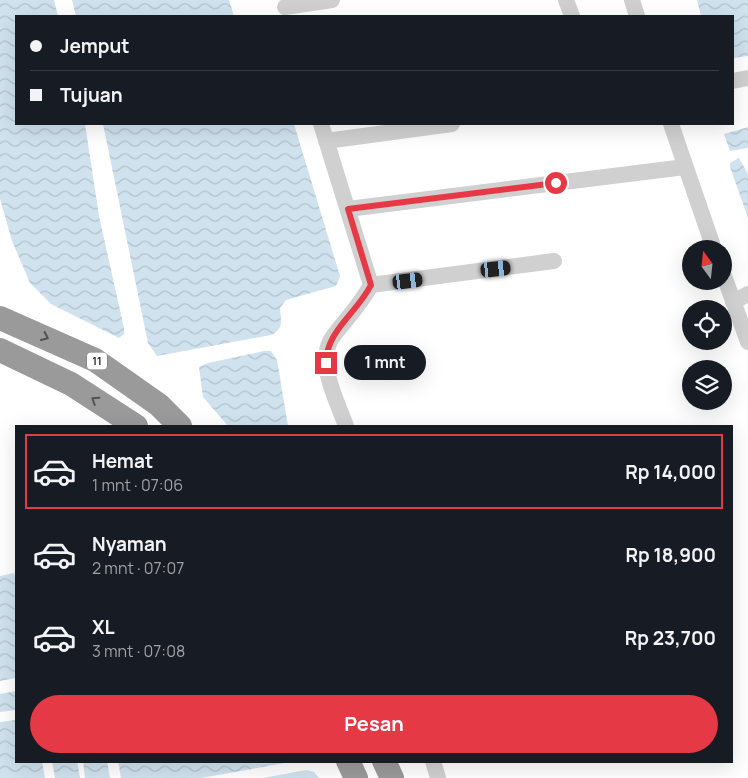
<!DOCTYPE html>
<html lang="id">
<head>
<meta charset="utf-8">
<style>
  body { margin:0; font-family:Manrope,sans-serif; background:#242831; color:#f1f3f6; height:100vh; display:flex; flex-direction:column; font-size:19px; white-space:nowrap }
  * { box-sizing:border-box; margin:0 }
  p { font-size:16px; color:#9ea1a6 }
  .icon { flex:none; width:28px; height:28px; fill:none; stroke:currentColor; stroke-width:2; stroke-linecap:round; stroke-linejoin:round }
  .map { position:relative; flex:1; overflow:hidden }
  .panel { position:absolute; left:15px; top:425px; width:718px; height:338px; display:flex; flex-direction:column; background:#171b24; border-radius:0px; box-shadow:0 5px 20px #0002 }
  .panel>* { flex:none }
  .banner { position:absolute; left:15px; top:15px; width:719px; height:110px; border-radius:0px; box-shadow:0 5px 20px #0002; display:grid; align-content:center; height:110px; padding:0 15px; background:#171b24 }
  .needle { width:32px; rotate:345deg }
  .controls { position:absolute; left:682px; top:240px; display:grid; gap:10px }
  .controls a { display:grid; place-items:center; width:50px; height:50px; border-radius:50%; background:#171b24; box-shadow:0 5px 20px #0002; font-size:25px }
  .end { position:absolute; width:22px; height:22px; margin:-11px; border:6px solid #e63946; background:#fff; box-shadow:0 0 0 2px #fff }
  .from { border-radius:50% }
  .bubble { position:absolute; height:35px; border-radius:18px; background:#171b24; box-shadow:0 5px 20px #0002; font-size:16px; font-weight:700; line-height:35px; text-align:center }
  .car { position:absolute; width:15px; height:30px; margin:-15px -8px; border-radius:6px; box-shadow:0 0 4px 1px #0007; background:linear-gradient(#222 24%,#8ab4d8 0 40%,#222 0 76%,#8ab4d8 0 86%,#222 0) }
  .banner b { display:flex; align-items:center; gap:18px; height:48px; font-size:19px }
  .banner b+b { border-top:1px solid #363941 }
  .banner i { width:12px; height:12px; background:#f1f3f6 }
  ul { padding:9px 0 0; list-style:none }
  li { display:flex; align-items:center; gap:15px; height:75px; margin:0 10px 8px; padding:0 5px; border:2px solid transparent; border-radius:0px }
  li div { flex:1 }
  li b { display:block; font-size:19px }
  li em { font-style:normal; font-weight:700 }
  li.current { border-color:#e63946 }
  li>.icon { width:45px; height:45px; stroke-width:1.5 }
  .primary-button { display:flex; gap:10px; margin-top:auto; padding:10px 15px }
  .primary-button a { flex:1; height:58px; border-radius:30px; background:#e63946; color:#fff; font-size:20px; font-weight:700; line-height:58px; text-align:center }
  .map>svg:first-child { display:block }
  .water { fill:url(#water-waves) }
  .lines { fill:none; stroke-linecap:round; stroke-linejoin:round }
  .minor { stroke:#d0d0d0; stroke-width:16 }
  .highway { stroke:#9a9a9a; stroke-width:24 }
  .oneway { stroke:#525252 }
  .route { stroke:#e63946; stroke-width:6 }
  .labels { text-anchor:middle; stroke-width:5; stroke-linejoin:round; paint-order:stroke }
  .shield { fill:#fff; stroke:#707070; stroke-width:1 }
  .shield-label { font-size:11px; font-weight:bold; fill:#333 }
</style>
</head>
<body>
<div class="map">
<svg width="748" height="778" viewBox="0 0 748 778">
  <defs>
    <pattern id="water-waves" width="16" height="10" patternUnits="userSpaceOnUse" patternTransform="scale(1.25)"><rect width="16" height="10" fill="#cfe2ee"/><path d="M0 5q4-4 8 0t8 0" fill="none" stroke="#b2c2cd"/></pattern>
  </defs>
  <rect width="100%" height="100%" fill="#fff"/>
  <g class="water">
    <polygon points="0,0 54,0 58,16 16,16 16,124 85,124 99,216 124,328 124,334 119,338 51,304 30,283 12,241 0,199"/>
    <polygon points="72,0 229,0 234,16 76,16"/>
    <polygon points="697,0 748,0 748,56 733,58 732,16 701,16"/>
    <path d="M103,124H294L340,276L336,286L286,300L280,308C281,320 284,329 271,335L157,356L148,343Z"/>
    <polygon points="748,127 748,148 730,151 724,134"/>
    <polygon points="739,158 748,174 748,218 730,167 730,163"/>
    <polygon points="264,351 271,351 277,360 288,426 228,426 203,397 199,367 208,363"/>
    <polygon points="14,573 16,580 16,678 0,681 0,576"/>
    <polygon points="16,691 16,710 0,712 0,694"/>
    <polygon points="16,720 16,761 42,761 45,778 0,778 0,722"/>
    <polygon points="52,761 77,761 80,778 55,778"/>
    <polygon points="83,761 107,761 110,778 85,778"/>
    <polygon points="118,761 296,761 201,778 121,778"/>
    <polygon points="306,770 314,772 319,778 263,778"/>
  </g>
  <g class="lines">
    <g class="minor">
      <polyline points="566,0 572,16"/>
      <polyline points="632,0 637,16"/>
      <polyline points="285,7 332,0"/>
      <polyline points="732,81 748,78"/>
      <path d="M321,124L371,285C361,304 347,318 334,335C314,360 337,400 346,426"/>
      <polyline points="671,124 714,249"/>
      <polyline points="326,141 452,124"/>
      <polyline points="348,209 685,167"/>
      <polyline points="724,276 748,342"/>
      <polyline points="371,285 554,261"/>
      <polyline points="733,302 748,294"/>
      <polyline points="433,761 438,778"/>
    </g>
    <g class="highway">
      <polyline points="0,318 95,360 159,405 180,426"/>
      <polyline points="0,350 71,384 136,426"/>
      <polyline points="348,761 356,778"/>
      <polyline points="384,761 392,778"/>
    </g>
  </g>
  <defs><path id="oneway-chevron" d="M-2-3.5L2.5 0L-2 3.5" fill="none" stroke-width="1.6" stroke-linecap="round" stroke-linejoin="round" transform="scale(1.25)"/></defs>
  <g class="oneway">
    <use href="#oneway-chevron" transform="translate(45 337) rotate(25)"/>
    <use href="#oneway-chevron" transform="translate(95 400) rotate(-147)"/>
  </g>
  <g class="lines">
    <path class="route" d="M326,363C326,331 357,313 371,285L348,209L556,183"/>
  </g>
  <g class="labels">
    <rect class="shield" x="87" y="352.5" width="20" height="17" rx="4"/>
    <g class="shield-label">
      <text x="97" y="365">11</text>
    </g>
  </g>
</svg>
<div class="controls">
<a><svg class="needle" viewBox="-14 -14 28 28"><path d="M0-13l5 13h-10z" fill="#e53935"/><path d="M0 13l5-13h-10z" fill="#9ea1a6"/></svg></a>
<a><svg class="icon" aria-label="locate" viewBox="0 0 24 24"><circle cx="12" cy="12" r="6"/><path d="M12 2v4M12 18v4M2 12h4M18 12h4"/></svg></a>
<a><svg class="icon" aria-label="layers" viewBox="0 0 24 24"><path d="M12 4l9 5-9 5-9-5zM3 14l9 5 9-5"/></svg></a>
</div>
<i class="end from" style="left:556px;top:183px"></i>
<i class="end" style="left:326px;top:363px"></i>
<div class="bubble" style="left:344px;top:345px;width:82px">1 mnt</div>
<i class="car" style="left:496px;top:269px;rotate:84deg"></i>
<i class="car" style="left:408px;top:281px;rotate:83deg"></i>
<div class="banner">
<b><i class="from"></i>Jemput</b>
<b><i></i>Tujuan</b>
</div>
<section class="panel">
<ul>
<li class="current"><svg class="icon" aria-label="car" viewBox="0 0 24 24"><path d="M5 17H2v-5l4-1 3-4h7l3 4 3 1v5h-3M9 17h6M6 11h13"/><circle cx="7" cy="17" r="2"/><circle cx="17" cy="17" r="2"/></svg><div><b>Hemat</b><p>1 mnt · 07:06</p></div><em>Rp 14,000</em></li>
<li><svg class="icon" aria-label="car" viewBox="0 0 24 24"><path d="M5 17H2v-5l4-1 3-4h7l3 4 3 1v5h-3M9 17h6M6 11h13"/><circle cx="7" cy="17" r="2"/><circle cx="17" cy="17" r="2"/></svg><div><b>Nyaman</b><p>2 mnt · 07:07</p></div><em>Rp 18,900</em></li>
<li><svg class="icon" aria-label="car" viewBox="0 0 24 24"><path d="M5 17H2v-5l4-1 3-4h7l3 4 3 1v5h-3M9 17h6M6 11h13"/><circle cx="7" cy="17" r="2"/><circle cx="17" cy="17" r="2"/></svg><div><b>XL</b><p>3 mnt · 07:08</p></div><em>Rp 23,700</em></li>
</ul>
<div class="primary-button"><a>Pesan</a></div>
</section>
</div>
</body>
</html>
